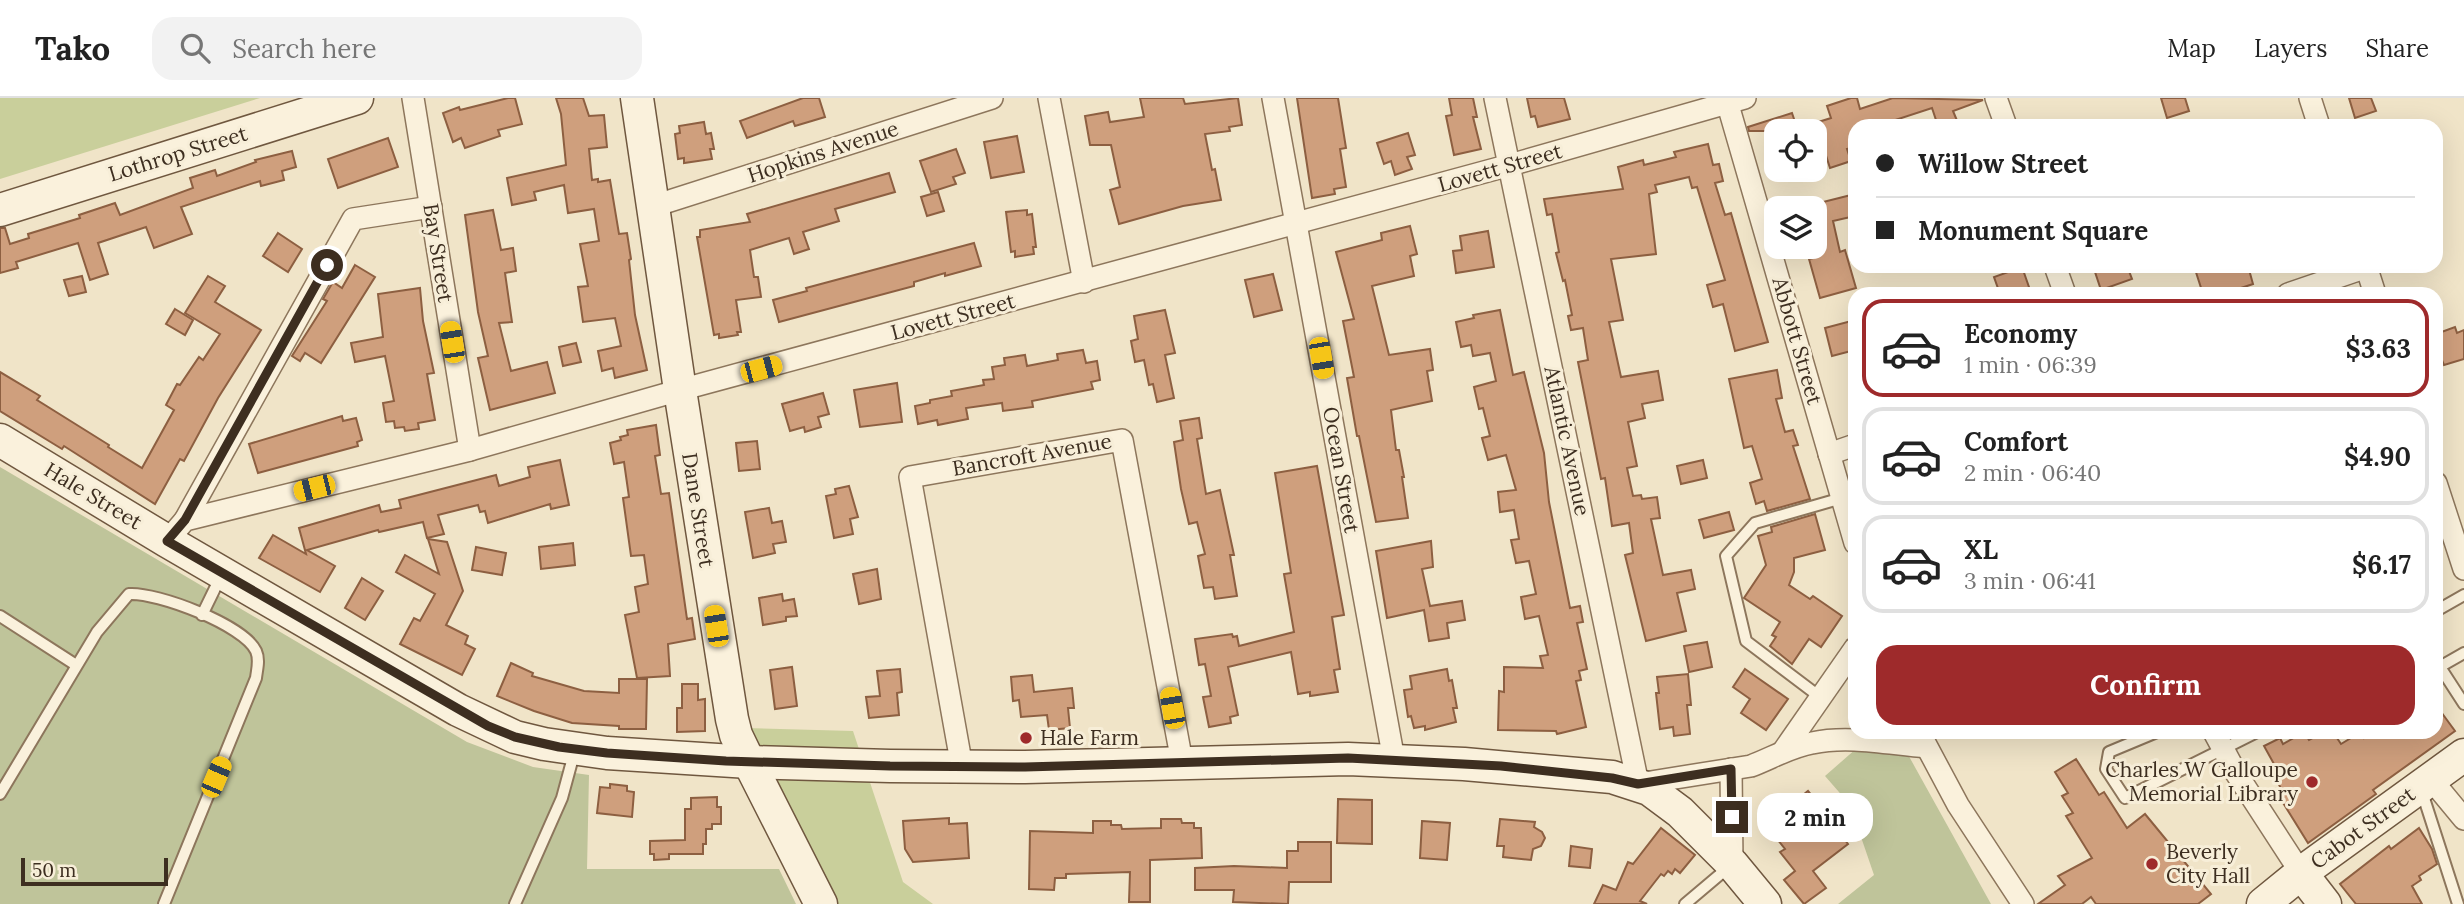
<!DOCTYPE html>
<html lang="en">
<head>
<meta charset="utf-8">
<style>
  body { margin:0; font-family:Lora,serif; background:#f2f2f2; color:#222; height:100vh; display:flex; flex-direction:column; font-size:26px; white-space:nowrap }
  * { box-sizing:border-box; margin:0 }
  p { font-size:23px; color:#767676 }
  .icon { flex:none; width:38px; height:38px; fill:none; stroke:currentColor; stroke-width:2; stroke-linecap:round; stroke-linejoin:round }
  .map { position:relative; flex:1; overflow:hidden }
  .details { position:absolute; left:1848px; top:189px; width:595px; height:452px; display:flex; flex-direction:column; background:#fff; border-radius:21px; box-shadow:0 7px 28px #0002 }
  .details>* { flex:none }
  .hud { position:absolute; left:1848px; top:21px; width:595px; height:154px; border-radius:21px; box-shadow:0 7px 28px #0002; display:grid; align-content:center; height:154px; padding:0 28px; background:#fff }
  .tools { position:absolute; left:1764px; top:21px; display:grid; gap:14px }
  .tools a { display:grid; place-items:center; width:63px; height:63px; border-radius:14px; background:#fff; box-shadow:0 7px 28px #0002; font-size:35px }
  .scale { position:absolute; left:21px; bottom:18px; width:147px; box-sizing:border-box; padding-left:7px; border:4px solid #3d2e20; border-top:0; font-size:19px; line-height:24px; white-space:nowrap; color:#3d2e20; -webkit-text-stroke:5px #f7eed8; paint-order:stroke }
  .end { position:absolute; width:32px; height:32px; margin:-16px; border:9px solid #3d2e20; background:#fff; box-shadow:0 0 0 4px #fff }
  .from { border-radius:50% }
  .bubble { position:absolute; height:49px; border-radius:21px; background:#fff; box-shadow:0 7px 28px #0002; font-size:23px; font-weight:700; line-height:49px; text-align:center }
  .car { position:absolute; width:21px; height:42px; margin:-21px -10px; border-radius:9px; box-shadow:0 0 5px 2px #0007; background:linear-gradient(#f5c518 24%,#345 0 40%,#f5c518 0 76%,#345 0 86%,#f5c518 0) }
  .hud b { display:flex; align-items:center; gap:24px; height:66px; font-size:26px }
  .hud b+b { border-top:2px solid #e0e0e0 }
  .hud i { width:18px; height:18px; background:#222 }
  ul { padding:12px 0 0; list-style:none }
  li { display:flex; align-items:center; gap:21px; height:98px; margin:0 14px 10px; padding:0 14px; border:4px solid #e0e0e0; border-radius:21px }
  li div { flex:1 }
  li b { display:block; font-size:26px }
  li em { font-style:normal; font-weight:700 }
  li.active { border-color:#9e2a2b }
  li>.icon { width:63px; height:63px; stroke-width:1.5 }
  .cta { display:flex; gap:14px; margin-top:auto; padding:14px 28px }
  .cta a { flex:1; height:80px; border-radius:21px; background:#9e2a2b; color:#fff; font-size:28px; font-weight:700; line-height:80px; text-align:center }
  header { display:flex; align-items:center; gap:42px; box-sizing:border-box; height:98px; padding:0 35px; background:#fff; border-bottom:2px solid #e0e0e0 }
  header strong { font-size:33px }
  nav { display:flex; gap:38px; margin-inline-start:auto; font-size:24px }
  .search { width:490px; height:63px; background:#f2f2f2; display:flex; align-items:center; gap:18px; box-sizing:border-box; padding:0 24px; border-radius:21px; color:#767676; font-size:26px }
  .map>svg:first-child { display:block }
  .green { fill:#c9cf9b }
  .cemetery { fill:#bfc49a }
  .building { fill:#cf9f7d; stroke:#8d5f41; stroke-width:2 }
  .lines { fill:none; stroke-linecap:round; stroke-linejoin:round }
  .lane-casing { stroke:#8d765c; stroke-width:14 }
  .street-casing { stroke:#8d765c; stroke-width:24 }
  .secondary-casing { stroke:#6f573f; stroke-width:35 }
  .lane { stroke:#faf1dc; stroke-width:10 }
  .street { stroke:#faf1dc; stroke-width:21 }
  .secondary { stroke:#faf1dc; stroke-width:32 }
  .route { stroke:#3d2e20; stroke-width:9 }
  .poi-dot { fill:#9e2a2b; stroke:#f7eed8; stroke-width:2.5 }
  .labels { text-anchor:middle; stroke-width:6; stroke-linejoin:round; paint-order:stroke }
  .street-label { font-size:21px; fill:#3d2e20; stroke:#f7eed8 }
  .poi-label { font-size:21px; fill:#3d2e20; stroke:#f7eed8; text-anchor:start }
</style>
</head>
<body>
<header>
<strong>Tako</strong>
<div class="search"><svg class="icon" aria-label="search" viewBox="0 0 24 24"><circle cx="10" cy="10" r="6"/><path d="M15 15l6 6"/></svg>Search here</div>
<nav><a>Map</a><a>Layers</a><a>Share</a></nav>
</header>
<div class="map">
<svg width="2464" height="806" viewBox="0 0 2464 806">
  <rect width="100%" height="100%" fill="#f0e4c8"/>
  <g class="green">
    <polygon points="0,0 260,0 0,81"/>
    <polygon points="744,630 853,633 903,784 933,806 821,806"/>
  </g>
  <g class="cemetery">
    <polygon points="0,369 467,644 533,669 589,677 587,771 779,771 796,806 0,806"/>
    <polygon points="1857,650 1906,653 1991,806 1838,806 1874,777 1861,739 1866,725 1825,678"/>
  </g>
  <g class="building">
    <polygon points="508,0 515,0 522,26 498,32 500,38 465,50 461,40 453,44 443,15 459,9 460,12"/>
    <polygon points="556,0 583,0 589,18 604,17 607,49 589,51 592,82 598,81 598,84 610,82 619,136 627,135 631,161 629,162 635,217 647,272 615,280 613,270 602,273 598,253 621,248 615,220 583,224 578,189 588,188 580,146 599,143 594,111 568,115 564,87 534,94 536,102 512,107 507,80 566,67 561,16"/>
    <polygon points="803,0 819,0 825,19 795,28 793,23 747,40 740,23"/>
    <polygon points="1140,0 1183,0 1185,6 1238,0 1242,27 1229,29 1230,33 1205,36 1212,72 1215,71 1221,102 1183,108 1119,126 1110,92 1120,89 1111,47 1090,47 1085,18 1108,14 1110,24 1144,19"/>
    <polygon points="1297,0 1338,0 1346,50 1340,51 1346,89 1334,91 1335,96 1312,100"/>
    <polygon points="1449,0 1473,0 1477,19 1473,19 1481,51 1454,57 1446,18 1452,17"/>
    <polygon points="1527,0 1564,0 1570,21 1538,29 1535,18 1531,19"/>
    <polygon points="1851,0 1857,0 1860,11 1893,0 1983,2 1953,13 1958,25 1949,28 1938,28 1932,10 1877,28 1855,28 1855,49 1847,51 1851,63 1830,70 1821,42 1815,44 1815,25 1831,20 1827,8"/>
    <polygon points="2161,0 2185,0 2189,13 2167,20"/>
    <polygon points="2349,0 2371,0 2376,13 2355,20"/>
    <polygon points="1792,15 1798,33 1749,33 1748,29"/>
    <polygon points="704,24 706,36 711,35 714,51 710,51 712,61 684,65 684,60 678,61 675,36 680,35 679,28"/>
    <polygon points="1408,35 1415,57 1407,59 1412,71 1395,77 1391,63 1384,66 1377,45"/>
    <polygon points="1017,38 1024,74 991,80 984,44"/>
    <polygon points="388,40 398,69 338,90 328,61"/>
    <polygon points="1708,46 1713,67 1719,66 1723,83 1715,85 1725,117 1731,115 1768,244 1735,253 1723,206 1713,209 1707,187 1725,182 1697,89 1692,90 1689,79 1655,87 1657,94 1649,96 1656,156 1611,161 1623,222 1609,224 1621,279 1658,273 1663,302 1642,306 1645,320 1628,324 1637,368 1627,370 1633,398 1641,397 1642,401 1657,399 1660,420 1651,421 1663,477 1691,472 1695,491 1677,495 1686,533 1646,543 1625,457 1633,455 1629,425 1612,428 1605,380 1601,381 1578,264 1588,262 1583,230 1571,232 1568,218 1572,217 1565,182 1563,183 1556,155 1559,154 1552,116 1547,117 1544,101 1623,91 1618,69 1643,62 1644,67 1676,59 1674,54"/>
    <polygon points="956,51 965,75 953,79 956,86 931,94 920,63"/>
    <polygon points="292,53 296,69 282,73 284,82 261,88 260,83 181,109 192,136 154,150 146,129 98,145 108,176 90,182 78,145 16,164 18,170 0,175 0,130 5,130 10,146 29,140 28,136 80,120 79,117 115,105 120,117 193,90 190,80 215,72 217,78 256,64 255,62"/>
    <polygon points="889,75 895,94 835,111 839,123 803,134 809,151 794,156 789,140 750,152 754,179 758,179 761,199 736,202 741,234 737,234 738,237 719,240 719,236 714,237 697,139 700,139 700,132 750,124 747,116"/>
    <polygon points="938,94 944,113 927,118 921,99"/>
    <polygon points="1851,97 1855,118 1833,123 1840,154 1845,152 1856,190 1820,200 1809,161 1813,160 1811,156 1815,155 1815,106"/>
    <polygon points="493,112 501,152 513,150 516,173 505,175 512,224 499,225 511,273 547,264 555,295 490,312 478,260 488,258 478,214 465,117"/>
    <polygon points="1027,112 1027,117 1032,116 1036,149 1033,149 1034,156 1015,159 1015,153 1011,154 1006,114"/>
    <polygon points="1410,128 1417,156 1410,158 1414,178 1372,188 1389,257 1430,251 1433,272 1427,273 1432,303 1391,312 1396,352 1399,352 1404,379 1402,379 1408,420 1376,424 1359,338 1357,338 1347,280 1354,279 1343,223 1354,221 1336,154 1382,142 1381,135"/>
    <polygon points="1488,133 1494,169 1456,175 1453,153 1462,152 1460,138"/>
    <polygon points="278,135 302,151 288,174 263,158"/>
    <polygon points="974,145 981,168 945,178 945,175 914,184 914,188 779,224 773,202 807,193 806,190"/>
    <polygon points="355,167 375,179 321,265 305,255 300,263 292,258 327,203 323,201 333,184 342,190"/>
    <polygon points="2093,168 2127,168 2132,181 2101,192"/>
    <polygon points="2194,168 2248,168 2253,186 2223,196 2203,196"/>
    <polygon points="2022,169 2030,192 2019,196 2000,196 1994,179"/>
    <polygon points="1273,176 1282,212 1254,219 1245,182"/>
    <polygon points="82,178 86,194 69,198 64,182"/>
    <polygon points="208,178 225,188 215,204 261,232 218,300 184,363 180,361 155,406 64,348 62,351 0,313 0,274 40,298 37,302 109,347 108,349 142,370 174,312 166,307 177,286 180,287 199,259 203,262 220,236 185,215"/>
    <polygon points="420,190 423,223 434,275 427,276 435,322 418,325 419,331 405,333 404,329 395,330 394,323 386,324 383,305 394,303 385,258 355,264 351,245 383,239 378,196"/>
    <polygon points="175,211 193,222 185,237 166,226"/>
    <polygon points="1165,212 1175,255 1165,257 1174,300 1157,304 1153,286 1149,287 1144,262 1135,264 1131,243 1138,241 1134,218"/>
    <polygon points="1500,212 1513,277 1524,274 1544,355 1549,404 1570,510 1580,508 1583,524 1577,525 1587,571 1579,573 1581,582 1576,583 1586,629 1557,636 1556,633 1498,632 1499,593 1504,594 1504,569 1543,570 1540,558 1548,557 1539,518 1525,521 1521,499 1536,496 1529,463 1516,465 1511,442 1519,441 1514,412 1500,414 1498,394 1516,392 1506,357 1488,362 1482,340 1490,338 1483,310 1479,311 1474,289 1496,283 1490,255 1473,258 1471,247 1461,249 1456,224 1474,220 1473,217"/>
    <polygon points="1855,222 1855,252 1832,258 1825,230"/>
    <polygon points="2455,229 2457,235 2464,232 2464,261 2444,267 2441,260 2436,262 2436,236"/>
    <polygon points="576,245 581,264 563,268 559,249"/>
    <polygon points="1083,252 1086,265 1097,263 1100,282 1091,284 1093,291 1032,303 1033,309 1003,313 1002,305 966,310 968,321 938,327 937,322 918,326 915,308 930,305 930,302 952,298 951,293 984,287 983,282 994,281 992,269 1005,267 1004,260 1025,257 1027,268 1058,262 1057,256"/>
    <polygon points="1777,272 1782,300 1776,301 1785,334 1793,332 1798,347 1793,348 1810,401 1767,413 1764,403 1756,406 1750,385 1762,381 1752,348 1744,350 1729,281"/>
    <polygon points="897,285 902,324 860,329 854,292"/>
    <polygon points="823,295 829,316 818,319 821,329 805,334 804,329 790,333 782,306"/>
    <polygon points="342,318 343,323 356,320 362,342 357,344 358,348 258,375 249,346"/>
    <polygon points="1199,320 1202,340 1197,341 1206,396 1220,392 1234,457 1230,457 1237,498 1215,501 1213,489 1204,490 1198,458 1205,456 1197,424 1189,426 1181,391 1174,344 1183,342 1180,323"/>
    <polygon points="656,327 660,357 655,358 661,396 669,395 687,521 692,520 695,541 668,546 670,578 637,580 625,517 639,514 635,489 648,486 644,457 631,458 623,400 629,399 624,364 614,366 610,345 621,342 620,339 628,337 627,332"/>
    <polygon points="757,343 760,371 739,373 736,345"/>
    <polygon points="560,362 569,407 551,411 550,406 488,425 485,413 480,414 478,407 438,417 444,436 427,440 423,424 379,434 378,432 307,452 335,468 320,494 259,460 273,437 306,456 299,430 379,407 381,414 401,410 399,402 496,377 499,388 530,379 528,369"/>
    <polygon points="1703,362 1707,380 1681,386 1677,368"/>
    <polygon points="1317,368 1344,517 1332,519 1340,571 1334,572 1338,594 1310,598 1310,594 1298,596 1291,554 1228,569 1238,617 1230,619 1231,625 1209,629 1203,599 1211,598 1205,566 1199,567 1195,541 1232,536 1233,539 1237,538 1239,548 1294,534 1284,476 1291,475 1275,375"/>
    <polygon points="849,388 858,419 850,421 853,436 834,440 826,398 836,396 835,391"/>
    <polygon points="769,410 772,425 782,423 786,444 773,446 775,455 753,460 745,414"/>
    <polygon points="1729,414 1734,432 1704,440 1699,422"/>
    <polygon points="1815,416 1825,452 1794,460 1794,474 1789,487 1810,501 1813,498 1842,518 1821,549 1809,541 1792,566 1770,548 1776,539 1772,537 1780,524 1744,500 1766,467 1758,438 1772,434 1771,429"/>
    <polygon points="428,441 447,444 463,493 446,527 468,538 465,546 475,551 462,577 400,546 414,520 420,523 435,496 396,474 405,457 439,476"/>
    <polygon points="1431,443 1433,469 1422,471 1430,508 1462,503 1465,522 1447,525 1449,540 1429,543 1424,512 1387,520 1376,453"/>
    <polygon points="573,445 575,467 541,471 539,449"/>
    <polygon points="476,449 506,455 502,477 472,472"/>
    <polygon points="877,471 881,501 859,506 853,476"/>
    <polygon points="362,480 383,493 365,522 345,510"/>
    <polygon points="782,496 783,503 794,501 797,518 786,519 786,523 763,527 759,500"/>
    <polygon points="1707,544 1712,569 1689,574 1684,548"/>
    <polygon points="511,565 533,575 532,578 584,593 619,595 619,581 647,581 646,631 619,631 619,628 572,625 534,613 497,598"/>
    <polygon points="792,569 797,608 775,611 770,572"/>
    <polygon points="900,571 902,594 897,595 899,617 869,620 866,599 880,598 877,573"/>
    <polygon points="1447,571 1449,583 1452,582 1457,610 1453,610 1456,624 1425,632 1425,628 1414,630 1411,618 1408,619 1404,592 1412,591 1410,578"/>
    <polygon points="1745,571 1788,601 1766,632 1741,615 1750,601 1733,589"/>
    <polygon points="1688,576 1691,607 1687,607 1690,636 1674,638 1673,629 1660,631 1656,595 1659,595 1657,579"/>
    <polygon points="1032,577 1034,594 1072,590 1074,610 1068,610 1070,630 1049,632 1047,617 1021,619 1019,602 1013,603 1011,579"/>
    <polygon points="682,586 698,586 698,602 705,601 705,633 677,634 677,610 682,610"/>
    <polygon points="2436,607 2455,633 2373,692 2376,696 2308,745 2280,700 2284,696 2269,668 2274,666 2264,648 2280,640 2283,646 2304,634 2309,642 2324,634 2333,634 2341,646 2361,634 2364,640 2374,634 2436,634"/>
    <polygon points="2076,661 2099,697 2104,694 2127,730 2145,716 2211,796 2198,806 2096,806 2091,799 2082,806 2038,806 2065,787 2058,778 2092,760 2066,718 2073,715 2062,698 2068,695 2055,674"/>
    <polygon points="610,686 627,688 627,693 634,694 632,719 597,715 600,689 610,690"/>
    <polygon points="1808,693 1842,735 1841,737 1848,746 1813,773 1826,790 1804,806 1784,782 1795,773 1780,754 1785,751 1766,727"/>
    <polygon points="717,699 717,709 721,709 721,726 712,726 712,731 706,731 706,746 703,746 703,756 669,756 669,761 654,762 654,756 650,756 650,743 685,742 685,711 691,711 691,700"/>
    <polygon points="1338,701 1372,702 1372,746 1337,745"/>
    <polygon points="949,720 949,726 967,725 969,760 913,764 905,751 903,723"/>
    <polygon points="1161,721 1181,721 1182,725 1194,725 1194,730 1201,730 1202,760 1150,762 1150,804 1129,804 1130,774 1066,776 1066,780 1055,780 1054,792 1029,791 1030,733 1093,735 1093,723 1111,723 1111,727 1121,727 1122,731 1161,730"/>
    <polygon points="1500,721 1535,724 1534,729 1542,734 1545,740 1541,748 1533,751 1531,762 1503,759 1504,748 1497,748"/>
    <polygon points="1422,723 1450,725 1447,762 1420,760"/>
    <polygon points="1661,730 1695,757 1680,775 1675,771 1672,776 1668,773 1664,778 1661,776 1640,803 1647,806 1594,806 1603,787 1616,792 1628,764 1633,766"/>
    <polygon points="2419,730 2432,751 2437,766 2419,778 2421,782 2412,788 2422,806 2356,806 2340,786 2389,748 2391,751"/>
    <polygon points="1298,744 1331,744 1331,784 1289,784 1288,806 1233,804 1234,792 1195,792 1195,770 1234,768 1287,770 1287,753 1298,753"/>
    <polygon points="1571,748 1592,751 1590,770 1569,768"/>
  </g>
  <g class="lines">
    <g class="lane-casing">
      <g id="lane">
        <polyline points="2436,513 2464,497"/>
        <polyline points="202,517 221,478"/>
        <polyline points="0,518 76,567"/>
        <polyline points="2440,569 2464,606"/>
        <polyline points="2436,571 2464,555"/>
        <polyline points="1820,599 1746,543 1726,458 1755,425 1842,400"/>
        <polyline points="2157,634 2109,654 2106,671 2125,700 2257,634"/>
        <polyline points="2421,691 2458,806"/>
        <path d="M0,696L97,534L129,496C157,494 244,527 256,553C260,562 257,571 256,580L164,806"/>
        <polyline points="515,806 562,700 575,652"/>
        <polyline points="1685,806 1730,768"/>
      </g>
    </g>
    <g class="street-casing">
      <g id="street">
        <polyline points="413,0 470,352"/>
        <polyline points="1049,0 1084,184"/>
        <polyline points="1273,0 1394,662"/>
        <path d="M1495,0L1638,686L1751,668C1772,660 1790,649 1812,645C1849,637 1889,646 1926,649"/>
        <polyline points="1726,0 1855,445"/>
        <polyline points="1996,0 2006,28"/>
        <polyline points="2310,0 2319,28"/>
        <polyline points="654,108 992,0"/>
        <polyline points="2055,168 2065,196"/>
        <polyline points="2366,168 2375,196"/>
        <polyline points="2288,196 2367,169"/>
        <polyline points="1829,356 1855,347"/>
        <polyline points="2436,385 2464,471"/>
        <polyline points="185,422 353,121 431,109"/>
        <polyline points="167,443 185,422 470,352 680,292 1510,67 1745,0"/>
        <polyline points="1919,634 1958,707 2023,806"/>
        <polyline points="2214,634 2236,675 2301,775"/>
        <polyline points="1784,652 1855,550"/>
        <polyline points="962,669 910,379 1122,342 1182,664"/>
        <polyline points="1731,671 1732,766"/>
        <polyline points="2430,680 2464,721"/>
      </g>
    </g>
    <g class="secondary-casing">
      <g id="secondary">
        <polyline points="637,0 680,292 732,621 736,637 749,664 821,806"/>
        <polyline points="0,112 357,0"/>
        <polyline points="0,342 167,443 458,612 515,639 544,646 607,655 749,664 890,668 1025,669 1348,661 1464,666 1612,679 1649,691 1680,714 1732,766 1765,806"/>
        <polyline points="2301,775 2325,806"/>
        <polyline points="2263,806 2301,775 2464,657"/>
      </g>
    </g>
    <use href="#lane" class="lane"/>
    <use href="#street" class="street"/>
    <use href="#secondary" class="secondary"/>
  </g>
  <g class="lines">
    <polyline class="route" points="327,167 185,422 167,443 488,628 515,639 559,649 607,655 726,663 890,668 1025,669 1348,660 1501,668 1612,680 1638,686 1731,671 1732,719"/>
  </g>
  <g class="poi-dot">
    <circle cx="1026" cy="640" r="7"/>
    <circle cx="2312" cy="684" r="7"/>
    <circle cx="2152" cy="766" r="7"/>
  </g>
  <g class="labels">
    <g class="street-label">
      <text transform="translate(823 54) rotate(-18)" y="7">Hopkins Avenue</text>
      <text transform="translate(178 56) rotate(-17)" y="7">Lothrop Street</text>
      <text transform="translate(1500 70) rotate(-16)" y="7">Lovett Street</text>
      <text transform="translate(438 155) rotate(81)" y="7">Bay Street</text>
      <text transform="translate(953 219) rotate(-15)" y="7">Lovett Street</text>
      <text transform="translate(1797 243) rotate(74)" y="7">Abbott Street</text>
      <text transform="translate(1567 343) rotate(78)" y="7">Atlantic Avenue</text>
      <text transform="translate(1032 357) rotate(-10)" y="7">Bancroft Avenue</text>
      <text transform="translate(1341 372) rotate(80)" y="7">Ocean Street</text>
      <text transform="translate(93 398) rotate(31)" y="7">Hale Street</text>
      <text transform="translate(698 412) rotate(81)" y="7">Dane Street</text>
      <text transform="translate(2363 730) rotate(-36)" y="7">Cabot Street</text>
    </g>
    <g class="poi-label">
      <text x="1040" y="647">Hale Farm</text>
      <text x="2298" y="679" text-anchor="end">Charles W Galloupe<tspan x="2298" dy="24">Memorial Library</tspan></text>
      <text x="2166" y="761">Beverly<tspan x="2166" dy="24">City Hall</tspan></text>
    </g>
  </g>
</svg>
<div class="tools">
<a><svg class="icon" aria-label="locate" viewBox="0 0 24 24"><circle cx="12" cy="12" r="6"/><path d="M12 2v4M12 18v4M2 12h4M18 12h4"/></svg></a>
<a><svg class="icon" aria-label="layers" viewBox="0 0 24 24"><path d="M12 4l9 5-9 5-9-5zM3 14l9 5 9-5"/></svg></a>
</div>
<div class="scale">50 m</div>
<i class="end from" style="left:327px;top:167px"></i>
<i class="end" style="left:1732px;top:719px"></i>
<div class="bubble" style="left:1757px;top:695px;width:116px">2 min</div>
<i class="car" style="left:452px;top:244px;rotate:351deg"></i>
<i class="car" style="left:1321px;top:260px;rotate:170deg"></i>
<i class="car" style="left:761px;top:271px;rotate:75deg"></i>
<i class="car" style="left:314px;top:390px;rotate:256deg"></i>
<i class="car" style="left:716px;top:528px;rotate:351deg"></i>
<i class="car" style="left:1172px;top:610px;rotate:350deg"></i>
<i class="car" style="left:216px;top:679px;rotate:23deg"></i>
<div class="hud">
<b><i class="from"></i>Willow Street</b>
<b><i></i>Monument Square</b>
</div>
<section class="details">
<ul>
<li class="active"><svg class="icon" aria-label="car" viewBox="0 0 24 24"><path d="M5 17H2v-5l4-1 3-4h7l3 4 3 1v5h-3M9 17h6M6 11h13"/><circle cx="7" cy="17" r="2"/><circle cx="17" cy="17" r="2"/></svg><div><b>Economy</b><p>1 min · 06:39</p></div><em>$3.63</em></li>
<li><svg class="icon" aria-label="car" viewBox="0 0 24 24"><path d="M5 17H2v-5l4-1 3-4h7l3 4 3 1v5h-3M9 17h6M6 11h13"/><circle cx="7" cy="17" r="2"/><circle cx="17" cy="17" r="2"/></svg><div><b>Comfort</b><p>2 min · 06:40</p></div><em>$4.90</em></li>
<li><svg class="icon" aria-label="car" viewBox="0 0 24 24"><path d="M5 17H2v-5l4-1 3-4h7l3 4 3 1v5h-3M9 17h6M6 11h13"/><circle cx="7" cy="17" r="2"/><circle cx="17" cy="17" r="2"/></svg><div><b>XL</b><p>3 min · 06:41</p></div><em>$6.17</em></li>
</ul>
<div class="cta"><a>Confirm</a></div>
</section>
</div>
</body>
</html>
